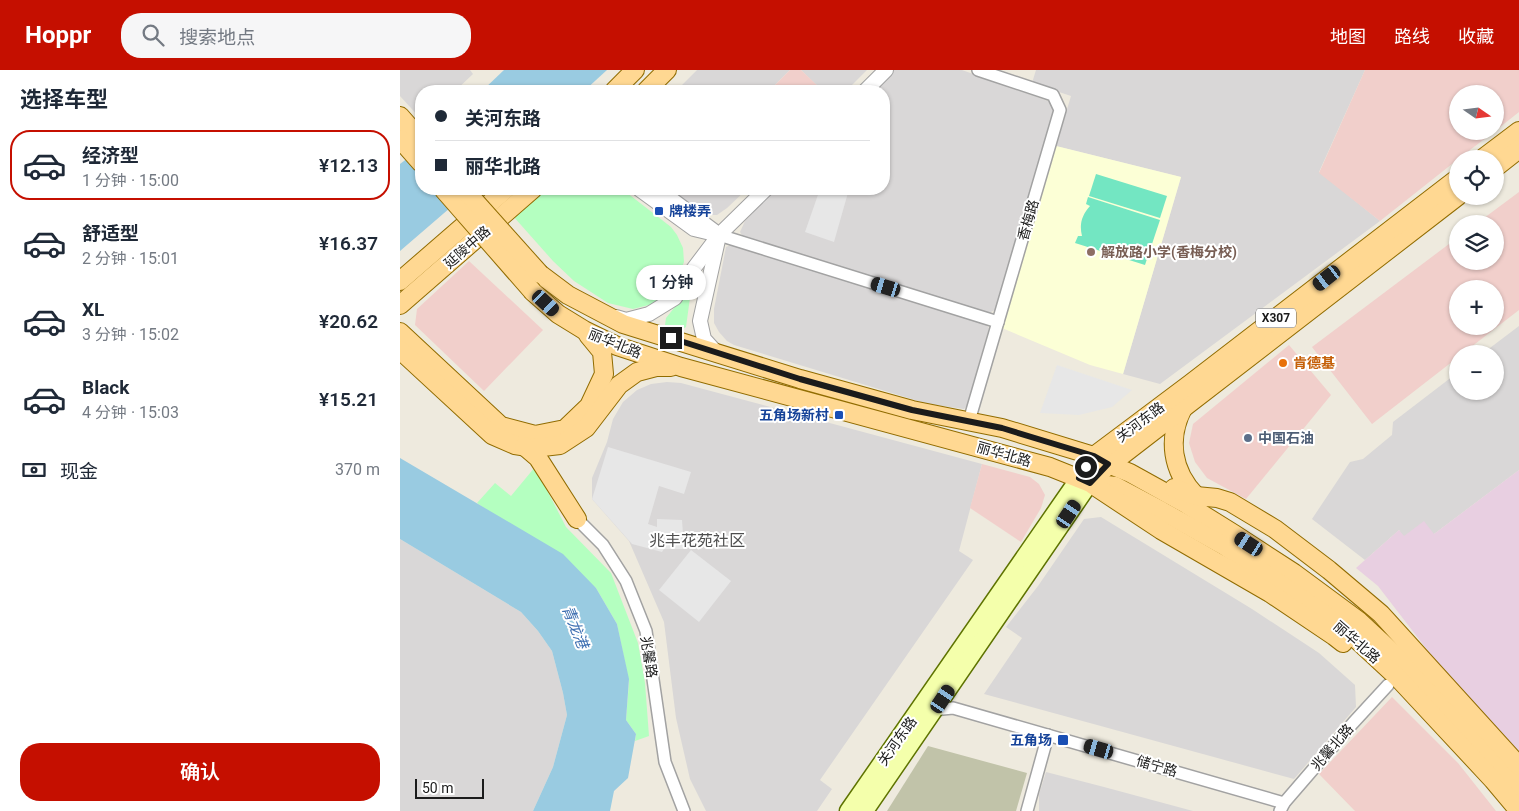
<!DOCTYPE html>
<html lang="zh">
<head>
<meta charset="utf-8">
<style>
  body { margin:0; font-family:Roboto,"Noto Sans SC",sans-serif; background:#f6f6f7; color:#1f2937; height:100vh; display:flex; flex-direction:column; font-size:19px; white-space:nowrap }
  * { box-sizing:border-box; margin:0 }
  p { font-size:16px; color:#747a83 }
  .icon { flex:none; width:28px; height:28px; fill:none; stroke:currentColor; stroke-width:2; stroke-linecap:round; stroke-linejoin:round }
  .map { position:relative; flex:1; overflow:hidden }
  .drawer { display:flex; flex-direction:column; background:#fff; width:400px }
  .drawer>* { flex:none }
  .top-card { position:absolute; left:15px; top:15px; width:475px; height:110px; border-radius:20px; box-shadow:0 1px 4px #0004; display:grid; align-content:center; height:110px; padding:0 20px; background:#fff }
  .needle { width:32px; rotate:104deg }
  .controls { position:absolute; left:1049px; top:15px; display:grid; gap:10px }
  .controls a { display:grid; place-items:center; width:55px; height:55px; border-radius:50%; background:#fff; box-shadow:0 1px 4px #0004; font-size:25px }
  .scale { position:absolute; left:15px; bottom:12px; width:69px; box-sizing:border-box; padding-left:5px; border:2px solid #1b1b1b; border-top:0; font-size:14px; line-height:18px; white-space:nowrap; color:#1b1b1b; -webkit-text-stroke:4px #fff; paint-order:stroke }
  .end { position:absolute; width:22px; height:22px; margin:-11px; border:6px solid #1b1b1b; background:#fff; box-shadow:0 0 0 2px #fff }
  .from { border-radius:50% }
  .bubble { position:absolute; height:35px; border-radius:18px; background:#fff; box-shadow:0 1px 4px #0004; font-size:16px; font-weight:600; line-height:35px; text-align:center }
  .car { position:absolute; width:15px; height:30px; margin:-15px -8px; border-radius:6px; box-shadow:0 0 4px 1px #0007; background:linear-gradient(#222 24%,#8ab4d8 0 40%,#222 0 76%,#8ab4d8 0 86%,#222 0) }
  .top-card b { display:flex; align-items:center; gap:18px; height:48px; font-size:19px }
  .top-card b+b { border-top:1px solid #e0e1e3 }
  .top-card i { width:12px; height:12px; background:#1f2937 }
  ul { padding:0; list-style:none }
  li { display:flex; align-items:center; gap:15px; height:70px; margin:0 10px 8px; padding:0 10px; border:2px solid transparent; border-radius:20px }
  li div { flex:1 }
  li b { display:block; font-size:19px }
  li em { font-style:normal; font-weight:600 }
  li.active { border-color:#c50f00 }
  li>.icon { width:45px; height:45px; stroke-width:1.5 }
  h2 { padding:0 20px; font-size:22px; line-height:60px }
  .pay { display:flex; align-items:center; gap:12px; height:55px; padding:0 20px; font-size:19px }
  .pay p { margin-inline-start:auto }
  .button { display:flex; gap:10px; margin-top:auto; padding:10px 20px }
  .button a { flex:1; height:58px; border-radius:20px; background:#c50f00; color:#fff; font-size:20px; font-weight:600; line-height:58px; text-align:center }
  header { display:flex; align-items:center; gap:30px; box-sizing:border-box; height:70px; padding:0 25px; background:#c50f00; color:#fff }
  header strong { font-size:24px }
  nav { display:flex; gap:28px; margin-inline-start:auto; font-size:18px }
  .search { width:350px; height:45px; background:#f6f6f7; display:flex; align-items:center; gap:12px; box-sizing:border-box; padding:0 18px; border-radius:20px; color:#747a83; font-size:19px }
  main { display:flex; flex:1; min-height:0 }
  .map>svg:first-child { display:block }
  .residential { fill:#d9d7d7 }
  .commercial { fill:#f1cfcb; fill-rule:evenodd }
  .industrial { fill:#e8cfe1 }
  .education { fill:#fcffd6 }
  .construction { fill:#c1c3a9 }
  .park { fill:#b4ffc0 }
  .pitch { fill:#73e6c2 }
  .parking { fill:#e7e7e7 }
  .water { fill:#99cbe1 }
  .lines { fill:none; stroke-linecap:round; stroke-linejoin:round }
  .minor-casing { stroke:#a2a2a2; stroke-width:14 }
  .tertiary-casing { stroke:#a2a2a2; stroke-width:16 }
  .secondary-casing { stroke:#5e7300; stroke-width:19 }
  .primary-casing { stroke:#916c00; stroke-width:20 }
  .minor { stroke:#fff; stroke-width:11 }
  .tertiary { stroke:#fff; stroke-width:14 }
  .secondary { stroke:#f4ffab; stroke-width:16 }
  .primary { stroke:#ffd892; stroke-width:18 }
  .primary-bridge-casing { stroke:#916c00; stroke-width:20; stroke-linecap:butt }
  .primary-bridge { stroke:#ffd892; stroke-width:18 }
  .route { stroke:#1b1b1b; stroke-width:6 }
  .transit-dot { fill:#1a4fb4; stroke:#fff; stroke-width:2 }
  .education-dot { fill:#8d6e63; stroke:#fff; stroke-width:2 }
  .food-dot { fill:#e8710a; stroke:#fff; stroke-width:2 }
  .service-dot { fill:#5c6f8a; stroke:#fff; stroke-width:2 }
  .labels { text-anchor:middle; stroke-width:4; stroke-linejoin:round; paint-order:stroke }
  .shield { fill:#fff; stroke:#5f5f5f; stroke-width:1 }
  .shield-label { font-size:12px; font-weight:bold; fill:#1b1b1b }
  .transit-label { font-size:14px; font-weight:bold; fill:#164399; stroke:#fff; text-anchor:end }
  .street-label { font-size:14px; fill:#1b1b1b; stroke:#fff }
  .education-label { font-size:14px; font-weight:bold; fill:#785e54; stroke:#fff; text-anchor:start }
  .food-label { font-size:14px; font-weight:bold; fill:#c56008; stroke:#fff; text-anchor:start }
  .service-label { font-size:14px; font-weight:bold; fill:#4e5e75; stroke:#fff; text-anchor:start }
  .water-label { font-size:15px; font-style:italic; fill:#3f70b2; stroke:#fff }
  .quarter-label { font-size:16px; fill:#4e4e4e; stroke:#fff }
</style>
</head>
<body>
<header>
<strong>Hoppr</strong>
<div class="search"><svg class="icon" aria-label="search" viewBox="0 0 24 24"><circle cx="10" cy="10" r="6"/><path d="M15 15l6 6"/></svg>搜索地点</div>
<nav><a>地图</a><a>路线</a><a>收藏</a></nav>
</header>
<main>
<section class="drawer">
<h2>选择车型</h2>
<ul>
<li class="active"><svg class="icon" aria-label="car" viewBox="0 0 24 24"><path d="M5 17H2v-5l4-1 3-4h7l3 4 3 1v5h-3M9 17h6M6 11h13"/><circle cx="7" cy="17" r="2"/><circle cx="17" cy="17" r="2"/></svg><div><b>经济型</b><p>1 分钟 · 15:00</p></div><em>¥12.13</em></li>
<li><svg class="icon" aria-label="car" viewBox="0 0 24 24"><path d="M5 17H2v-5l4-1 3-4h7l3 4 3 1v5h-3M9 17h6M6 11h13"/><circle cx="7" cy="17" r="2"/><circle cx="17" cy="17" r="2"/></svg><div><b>舒适型</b><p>2 分钟 · 15:01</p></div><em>¥16.37</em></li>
<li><svg class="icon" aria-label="car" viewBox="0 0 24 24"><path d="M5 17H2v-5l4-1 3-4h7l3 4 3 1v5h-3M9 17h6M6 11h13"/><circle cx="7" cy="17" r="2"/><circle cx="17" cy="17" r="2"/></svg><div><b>XL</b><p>3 分钟 · 15:02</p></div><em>¥20.62</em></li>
<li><svg class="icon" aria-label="car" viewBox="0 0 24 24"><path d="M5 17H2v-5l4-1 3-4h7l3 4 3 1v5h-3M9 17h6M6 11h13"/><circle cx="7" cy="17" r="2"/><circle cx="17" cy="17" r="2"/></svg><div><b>Black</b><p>4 分钟 · 15:03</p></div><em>¥15.21</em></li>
</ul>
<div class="pay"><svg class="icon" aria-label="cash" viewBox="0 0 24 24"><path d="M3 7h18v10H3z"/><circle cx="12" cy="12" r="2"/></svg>现金<p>370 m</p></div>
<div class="button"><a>确认</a></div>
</section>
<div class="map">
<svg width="1119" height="741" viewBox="0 0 1119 741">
  <rect width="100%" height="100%" fill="#eeeade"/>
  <g class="residential">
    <polygon points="0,0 70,0 73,4 55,21 21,21 21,49 0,26"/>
    <polygon points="297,0 390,0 369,21 276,21"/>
    <polygon points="401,0 467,0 446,21 423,21"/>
    <polygon points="491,0 562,0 651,32 655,38 595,240 587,244 343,167 340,162 345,151 375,119 484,119 484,21 470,21"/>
    <polygon points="636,0 965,0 919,102 980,151 760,314 723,304 781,107 656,76 671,26 632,13"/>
    <polygon points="267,119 347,119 327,138 317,145 306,145 296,141"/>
    <polygon points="333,174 584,252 589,258 567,336 564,339 528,334 334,275 327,271 319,262 314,253 314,239 326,177"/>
    <polygon points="1119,256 1119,400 1034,464 1003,466 999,460 965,490 912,449 950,392 963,389 992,365 993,352 1057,303 1058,321 1095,321 1095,284 1082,284"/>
    <polygon points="267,312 281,313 582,394 559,481 573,490 420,710 432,719 417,741 306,741 290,709 276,648 264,552 229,471 192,429 192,408 207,372 213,349 223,332 237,320 251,314"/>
    <polygon points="701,447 852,539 919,583 955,615 956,637 894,709 584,624 622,568 606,557 638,516 684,449"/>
    <polygon points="0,469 121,542 138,561 152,581 163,623 167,645 153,697 133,741 0,741"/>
    <polygon points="646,702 704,717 793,741 639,741 639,724"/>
  </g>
  <g class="commercial">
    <polygon points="390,0 401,0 423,21 369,21"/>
    <polygon points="965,0 1119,0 1119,42 1095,61 1095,24 1058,24 1058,61 1095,61 1058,89 1057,90 980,151 919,103"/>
    <path d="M1119,122V240L1062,284H1058L1057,288L972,354L912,277L1057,168L1058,191H1095V154H1076ZM1058,219H1095V256H1058Z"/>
    <polygon points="69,191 143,260 84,321 15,255 17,239"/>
    <polygon points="889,275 931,325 846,429 807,408 795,392 789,373 793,354"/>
    <polygon points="582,394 630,407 639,414 645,425 641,438 621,472 570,438"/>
    <polygon points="992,627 1058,693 1096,741 955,741 919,704"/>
  </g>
  <polygon class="industrial" points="1119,400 1119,699 978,516 956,498 999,460 1004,466 1024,451 1034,464"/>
  <polygon class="education" points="656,76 781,107 723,304 690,295 602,258"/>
  <polygon class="construction" points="528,676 627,703 616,741 487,741"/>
  <g class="park">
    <polygon points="145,119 222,119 271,157 277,165 283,178 284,192 275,214 267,224 257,233 233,239 208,233 174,211 153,191 113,146"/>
    <polygon points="289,213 292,213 286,257 280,260 265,255 266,248 278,233"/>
    <polygon points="135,397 166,457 211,503 238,573 245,613 249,666 235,671 236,664 226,650 229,612 217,554 196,518 77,433 95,413 111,426"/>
  </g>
  <g class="pitch">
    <polygon points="696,104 767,126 760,148 689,126"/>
    <path d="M688,127L760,150L745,195L675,173L678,166H682C679,154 682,145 690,136L686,134Z"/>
  </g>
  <g class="parking">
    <polygon points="420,119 449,119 434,172 405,162"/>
    <polygon points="657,295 732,320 712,337 679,345 640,343"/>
    <polygon points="208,377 291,402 284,424 259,416 248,454 257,457 257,449 282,450 284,479 264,479 262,482 232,474 192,429"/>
    <polygon points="291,480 331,511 299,552 259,520"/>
  </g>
  <g class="water">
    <polygon points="104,0 207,0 184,21 82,21"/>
    <polygon points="21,78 21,119 72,119 0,181 0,94"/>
    <polygon points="0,388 163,484 196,518 217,554 229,609 226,650 236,664 228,708 214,721 210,741 133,741 153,697 167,645 163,623 152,581 138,561 121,542 0,469"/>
  </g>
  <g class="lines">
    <g class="minor-casing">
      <g id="minor">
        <polyline points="319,165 598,252"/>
        <polyline points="569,351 660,40 653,25 578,0"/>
        <polyline points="177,449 203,475 226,511 246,561 265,692 284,741"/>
        <polyline points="532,640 553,638 884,733"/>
        <polyline points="627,741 648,665"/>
        <polyline points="880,741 884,733 953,653 988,615"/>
      </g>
    </g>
    <g class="tertiary-casing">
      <g id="tertiary">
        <polyline points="465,21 486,0"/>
        <polyline points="239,119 294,159 319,165"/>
        <polyline points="258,119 314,161"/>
        <polyline points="216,247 226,250 249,244 275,228 288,206 319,165 366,119"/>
        <polyline points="316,282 304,269 300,251 318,170"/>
      </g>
    </g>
    <g class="secondary-casing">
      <g id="secondary">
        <polyline points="448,741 679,408"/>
        <polyline points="465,741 690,413"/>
      </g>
    </g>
    <g class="primary-casing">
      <g id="primary">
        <polyline points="214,21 235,0"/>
        <polyline points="246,21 267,0"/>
        <polyline points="0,46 21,70"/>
        <polyline points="0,69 21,93"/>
        <polyline points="1082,89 1119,61"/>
        <polyline points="1095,98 1119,79"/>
        <polyline points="140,204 168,225 223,254 400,309 512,340 602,358 694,386 708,394 730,403 786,434 834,464 894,503 959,551 1004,593 1093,687 1119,718"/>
        <polyline points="0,211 106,119"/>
        <polyline points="133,222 158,244 184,260 217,276 281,297 650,397 690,413 715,416 762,441 826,477 943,557 998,608 1093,710 1119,741"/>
        <polyline points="0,235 133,119"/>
        <polyline points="0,262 101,356 135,365 165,359 189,336 204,304 202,282 188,265"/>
        <polyline points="0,280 92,365 115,375 134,378 160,375 186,358 219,315 237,302 256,297 271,297"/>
        <path d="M783,338C767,369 772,401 796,426"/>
        <polyline points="124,376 138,388 177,449"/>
        <polyline points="703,400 1058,126"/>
        <polyline points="679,408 694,386 790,314 1058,108"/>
        <polyline points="693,415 761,460 870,523 934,566 943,573"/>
        <polyline points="774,418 796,426 817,428 830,432 875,459 929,500 981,544 1119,696"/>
      </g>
    </g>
    <use href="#minor" class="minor"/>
    <use href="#tertiary" class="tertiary"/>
    <use href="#secondary" class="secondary"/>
    <use href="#primary" class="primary"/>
    <g class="primary-bridge-casing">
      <g id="primary-bridge">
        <polyline points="43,119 133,222"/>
        <polyline points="64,119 140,204"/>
      </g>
    </g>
    <use href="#primary-bridge" class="primary-bridge"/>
  </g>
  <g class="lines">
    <polyline class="route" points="271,268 400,309 512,340 602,358 694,386 708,394 690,413 679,408 686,397"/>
  </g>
  <g class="transit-dot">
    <rect x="254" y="136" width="10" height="10" rx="2.5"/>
    <rect x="434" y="340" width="10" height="10" rx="2.5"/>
    <rect x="657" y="664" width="12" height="12" rx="2.5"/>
  </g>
  <circle class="education-dot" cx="691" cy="182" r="5"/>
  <circle class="food-dot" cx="883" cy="293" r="5"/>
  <circle class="service-dot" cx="848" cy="368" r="5"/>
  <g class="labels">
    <rect class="shield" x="856" y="238.5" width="40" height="19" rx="4"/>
    <g class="shield-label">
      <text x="876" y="252">X307</text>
    </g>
    <g class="transit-label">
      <text x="269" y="146" text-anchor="start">牌楼弄</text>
      <text x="429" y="350">五角场新村</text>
      <text x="652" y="675">五角场</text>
    </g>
    <g class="street-label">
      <text transform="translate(628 150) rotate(-74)" y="5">香梅路</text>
      <text transform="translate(67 177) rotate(-41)" y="5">延陵中路</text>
      <text transform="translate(215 273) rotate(22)" y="5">丽华北路</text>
      <text transform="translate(740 352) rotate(-37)" y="5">关河东路</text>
      <text transform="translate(604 384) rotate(16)" y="5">丽华北路</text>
      <text transform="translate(957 572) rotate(41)" y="5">丽华北路</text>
      <text transform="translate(249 587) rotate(81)" y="5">兆馨路</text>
      <text transform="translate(497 671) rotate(-55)" y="5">关河东路</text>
      <text transform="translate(932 677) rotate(-49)" y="5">兆馨北路</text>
      <text transform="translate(757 696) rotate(16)" y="5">储宁路</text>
    </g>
    <g class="education-label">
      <text x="701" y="187">解放路小学(香梅分校)</text>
    </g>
    <g class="food-label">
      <text x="893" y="298">肯德基</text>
    </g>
    <g class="service-label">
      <text x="858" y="373">中国石油</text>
    </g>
    <g class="water-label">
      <text transform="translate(175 557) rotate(68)" y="5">青龙港</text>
    </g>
    <g class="quarter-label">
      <text x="297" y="476">兆丰花苑社区</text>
    </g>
  </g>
</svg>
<div class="controls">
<a><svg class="needle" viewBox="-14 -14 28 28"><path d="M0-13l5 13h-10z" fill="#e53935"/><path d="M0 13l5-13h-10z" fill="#747a83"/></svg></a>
<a><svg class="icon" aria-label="locate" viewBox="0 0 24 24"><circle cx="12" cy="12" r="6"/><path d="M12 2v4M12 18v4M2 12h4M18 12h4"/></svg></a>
<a><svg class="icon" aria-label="layers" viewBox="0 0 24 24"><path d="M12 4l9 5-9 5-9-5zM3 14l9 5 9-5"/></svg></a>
<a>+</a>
<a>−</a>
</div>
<div class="scale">50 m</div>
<i class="end from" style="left:686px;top:397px"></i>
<i class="end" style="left:271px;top:268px"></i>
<div class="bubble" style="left:236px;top:195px;width:70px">1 分钟</div>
<i class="car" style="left:927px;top:208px;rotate:232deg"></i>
<i class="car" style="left:486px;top:217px;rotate:287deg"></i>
<i class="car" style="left:146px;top:233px;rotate:133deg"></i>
<i class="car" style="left:669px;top:444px;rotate:34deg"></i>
<i class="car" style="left:849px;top:474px;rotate:303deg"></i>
<i class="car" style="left:543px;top:629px;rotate:34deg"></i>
<i class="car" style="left:699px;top:679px;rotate:286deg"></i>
<div class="top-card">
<b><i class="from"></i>关河东路</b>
<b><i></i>丽华北路</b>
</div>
</div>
</main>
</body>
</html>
